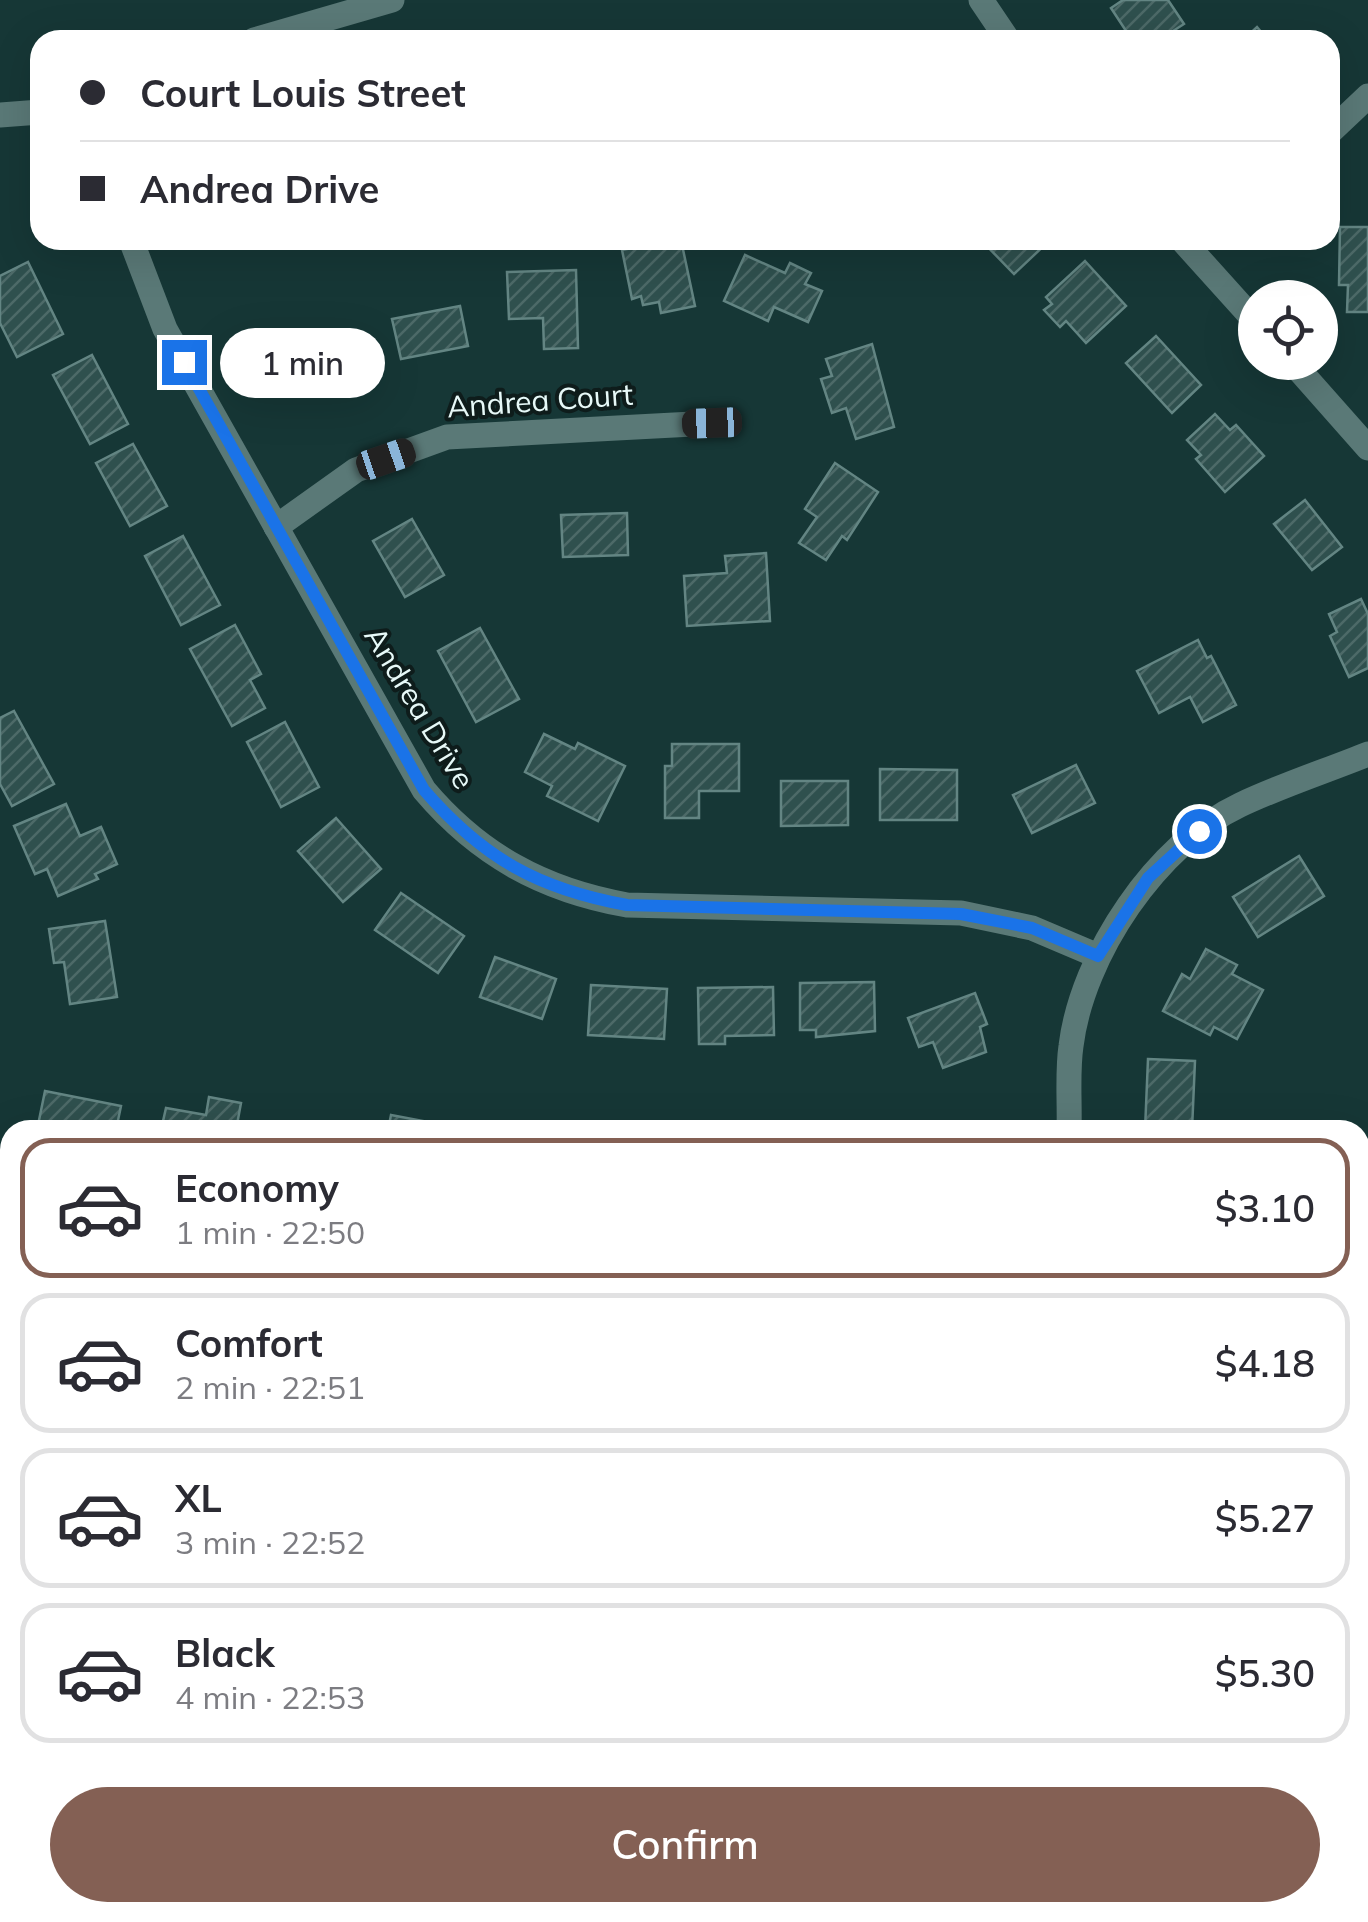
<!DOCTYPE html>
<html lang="en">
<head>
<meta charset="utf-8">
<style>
  body { margin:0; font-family:Mulish,sans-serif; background:#f7f7f7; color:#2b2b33; height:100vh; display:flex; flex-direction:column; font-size:38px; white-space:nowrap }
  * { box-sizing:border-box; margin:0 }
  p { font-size:32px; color:#7c7c81 }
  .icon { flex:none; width:55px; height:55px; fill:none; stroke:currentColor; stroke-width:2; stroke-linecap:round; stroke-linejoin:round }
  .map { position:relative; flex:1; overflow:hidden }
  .drawer { position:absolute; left:0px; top:1120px; width:1370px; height:802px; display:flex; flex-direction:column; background:#fff; border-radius:30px 30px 0 0; box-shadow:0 10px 40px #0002 }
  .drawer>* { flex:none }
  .top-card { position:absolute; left:30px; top:30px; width:1310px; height:220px; border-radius:30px; box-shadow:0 10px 40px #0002; display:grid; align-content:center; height:220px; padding:0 50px; background:#fff }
  .tools { position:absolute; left:1238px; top:280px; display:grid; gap:20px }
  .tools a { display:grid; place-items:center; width:100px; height:100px; border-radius:50%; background:#fff; box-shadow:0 10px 40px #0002; font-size:50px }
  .end { position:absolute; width:45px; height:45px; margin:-22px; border:12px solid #1a73e8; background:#fff; box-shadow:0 0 0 5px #fff }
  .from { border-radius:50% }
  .bubble { position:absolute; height:70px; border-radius:35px; background:#fff; box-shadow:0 10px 40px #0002; font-size:32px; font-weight:600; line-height:70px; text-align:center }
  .car { position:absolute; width:30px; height:60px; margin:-30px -15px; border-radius:12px; box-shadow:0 0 8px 2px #0007; background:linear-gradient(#222 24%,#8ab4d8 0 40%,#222 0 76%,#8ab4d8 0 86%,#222 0) }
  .top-card b { display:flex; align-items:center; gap:35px; height:95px; font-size:38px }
  .top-card b+b { border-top:2px solid #e1e1e2 }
  .top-card i { width:25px; height:25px; background:#2b2b33 }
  ul { padding:18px 0 0; list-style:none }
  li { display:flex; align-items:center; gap:30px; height:140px; margin:0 20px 15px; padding:0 30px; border:5px solid #e1e1e2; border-radius:30px }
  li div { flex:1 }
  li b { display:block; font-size:38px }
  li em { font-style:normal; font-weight:600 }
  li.active { border-color:#846054 }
  li>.icon { width:90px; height:90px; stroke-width:1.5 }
  .primary-button { display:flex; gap:20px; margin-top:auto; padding:20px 50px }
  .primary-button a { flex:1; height:115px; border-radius:60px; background:#846054; color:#fff; font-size:40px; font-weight:600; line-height:115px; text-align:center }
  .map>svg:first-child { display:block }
  .green { fill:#593a2d }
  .building { fill:url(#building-hatch); stroke:#638583; stroke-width:2.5 }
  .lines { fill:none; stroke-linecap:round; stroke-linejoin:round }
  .minor { stroke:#5a7977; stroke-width:25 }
  .route { stroke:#1a73e8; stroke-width:12 }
  .labels { text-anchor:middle; stroke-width:8; stroke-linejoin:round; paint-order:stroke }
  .street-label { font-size:30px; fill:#e7f9f8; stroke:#0e1c1b }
</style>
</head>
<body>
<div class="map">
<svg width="1368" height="1922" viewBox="0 0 1368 1922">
  <defs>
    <pattern id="building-hatch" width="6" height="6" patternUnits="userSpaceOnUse" patternTransform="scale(2.5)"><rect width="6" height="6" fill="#2f504e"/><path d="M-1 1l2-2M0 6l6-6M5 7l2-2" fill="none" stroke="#4d6a68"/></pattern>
  </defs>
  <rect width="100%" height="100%" fill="#163736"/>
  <polygon class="green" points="0,1723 10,1725 10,1912 416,1912 416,1922 0,1922"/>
  <g class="building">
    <polygon points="1123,0 1168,0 1184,24 1159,40 1132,40 1111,8"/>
    <polygon points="1257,27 1268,40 1243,40"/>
    <polygon points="1340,227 1368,227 1368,312 1347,312 1348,285 1339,285"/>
    <polygon points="670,240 681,240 695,306 661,313 659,302 643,305 641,296 632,299 622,250"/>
    <polygon points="981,240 1050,240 1014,274"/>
    <polygon points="745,255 785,273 790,263 811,273 805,284 822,291 808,322 774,307 768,321 724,301"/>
    <polygon points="1085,261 1126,306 1086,343 1066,321 1060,327 1044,310 1052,304 1046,297"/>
    <polygon points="28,262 63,334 17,357 0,323 0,276"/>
    <polygon points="576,270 578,348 544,349 543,318 509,319 507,272"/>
    <polygon points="460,306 468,346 401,359 392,319"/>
    <polygon points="1156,336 1201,385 1172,413 1126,363"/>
    <polygon points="272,338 338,356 328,393 261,375"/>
    <polygon points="872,344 894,427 856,439 846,408 832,413 821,379 832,376 826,359"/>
    <polygon points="92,355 128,424 90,444 53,375"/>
    <polygon points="1215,414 1230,430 1236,425 1264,456 1225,492 1196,459 1201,455 1187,440"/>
    <polygon points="133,444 167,506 130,526 96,463"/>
    <polygon points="835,463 878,492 847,540 842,536 826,560 799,543 817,517 805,509"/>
    <polygon points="1305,500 1342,547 1312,570 1274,524"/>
    <polygon points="627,513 628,555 563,557 561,515"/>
    <polygon points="412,519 444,575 405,597 373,541"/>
    <polygon points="183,536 220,605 181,625 145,556"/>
    <polygon points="766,553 770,621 687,626 684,576 727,573 725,556"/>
    <polygon points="1361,599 1368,614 1368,668 1349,677 1330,636 1337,632 1329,614"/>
    <polygon points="235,625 261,674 250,680 265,708 232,726 190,649"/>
    <polygon points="480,628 519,699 476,722 438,651"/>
    <polygon points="1198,640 1207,658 1211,656 1236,705 1203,722 1190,697 1159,713 1137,671"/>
    <polygon points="14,711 54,784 12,806 0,784 0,718"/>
    <polygon points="285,722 319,787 281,807 247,742"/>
    <polygon points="544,734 575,749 578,743 625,766 598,821 547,796 552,786 525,772"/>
    <polygon points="672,744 739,744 739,791 699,791 699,818 665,818 665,766 672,766"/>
    <polygon points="1076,765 1095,803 1032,833 1013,795"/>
    <polygon points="880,769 957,770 957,820 880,820"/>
    <polygon points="781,781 848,781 848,825 781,826"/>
    <polygon points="66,804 80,836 101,827 117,864 95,874 98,879 58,896 47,869 35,874 14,826"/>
    <polygon points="336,818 381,869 343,902 298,851"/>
    <polygon points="1299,856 1324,896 1258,937 1233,897"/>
    <polygon points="401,893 464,936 438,973 375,930"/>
    <polygon points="105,921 117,997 70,1004 64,962 54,963 49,929"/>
    <polygon points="1206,949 1237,965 1232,974 1263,990 1237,1039 1214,1027 1210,1035 1163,1011 1182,974 1190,979"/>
    <polygon points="495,957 556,979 542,1019 480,997"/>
    <polygon points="874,982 875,1031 816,1037 816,1030 800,1030 800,983"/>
    <polygon points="591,985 667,989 664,1039 588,1035"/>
    <polygon points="773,987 774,1035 725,1036 725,1044 699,1044 698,988"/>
    <polygon points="975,993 987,1024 980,1027 986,1052 943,1068 933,1042 919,1047 908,1018"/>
    <polygon points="1148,1059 1195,1061 1192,1130 1145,1130"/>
    <polygon points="45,1091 121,1106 116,1130 37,1130"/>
    <polygon points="209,1097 241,1103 236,1130 161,1130 166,1108 206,1115"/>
    <polygon points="391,1115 444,1125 443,1130 388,1130"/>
    <polygon points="0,1552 10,1554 10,1600 0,1598"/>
    <rect x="1360" y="1841" width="8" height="44"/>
    <rect x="1219" y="1912" width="31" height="7"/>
  </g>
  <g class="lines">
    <g class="minor">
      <polyline points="981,0 1008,40"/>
      <polyline points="254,40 392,0"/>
      <polyline points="0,115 40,112"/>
      <polyline points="1330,132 1368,96"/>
      <path d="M131,240L165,329L424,790C479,855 543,890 627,905L961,913L1032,928L1098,956"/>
      <polyline points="1182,240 1255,321"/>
      <polyline points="1292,362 1368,448"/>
      <polyline points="276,527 356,470 447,437 712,423"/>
      <path d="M1069,1130C1070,1103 1067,1073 1071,1046C1082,955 1157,844 1240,805C1282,785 1326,771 1368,754"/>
      <polyline points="0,1223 10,1225"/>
      <polyline points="0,1693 10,1695"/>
      <polyline points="1360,1759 1368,1758"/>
    </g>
  </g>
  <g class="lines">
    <path class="route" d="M184,362L424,790C483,858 538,889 627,905L961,914L1032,928L1098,956L1148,878L1199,831"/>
  </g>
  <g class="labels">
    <g class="street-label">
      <text transform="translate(540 401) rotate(-4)" y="10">Andrea Court</text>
      <text transform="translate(419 708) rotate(59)" y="10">Andrea Drive</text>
    </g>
  </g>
</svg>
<div class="tools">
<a><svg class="icon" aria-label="locate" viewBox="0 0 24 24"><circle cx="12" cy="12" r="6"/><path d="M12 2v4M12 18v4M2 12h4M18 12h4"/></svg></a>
</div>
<i class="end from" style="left:1199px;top:831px"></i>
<i class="end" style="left:184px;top:362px"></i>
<div class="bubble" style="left:220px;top:328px;width:165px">1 min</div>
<i class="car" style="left:712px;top:423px;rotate:268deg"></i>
<i class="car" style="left:386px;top:459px;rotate:71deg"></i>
<div class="top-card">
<b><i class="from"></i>Court Louis Street</b>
<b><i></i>Andrea Drive</b>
</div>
<section class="drawer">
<ul>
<li class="active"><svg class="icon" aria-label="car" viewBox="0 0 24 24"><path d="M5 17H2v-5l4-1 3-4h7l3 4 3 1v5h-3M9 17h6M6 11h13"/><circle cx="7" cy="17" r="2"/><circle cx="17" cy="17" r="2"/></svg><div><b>Economy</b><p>1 min · 22:50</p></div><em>$3.10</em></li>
<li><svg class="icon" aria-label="car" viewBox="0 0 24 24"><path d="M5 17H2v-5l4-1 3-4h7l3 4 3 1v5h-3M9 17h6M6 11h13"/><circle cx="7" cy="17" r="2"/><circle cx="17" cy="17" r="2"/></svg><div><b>Comfort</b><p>2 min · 22:51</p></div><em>$4.18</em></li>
<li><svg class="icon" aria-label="car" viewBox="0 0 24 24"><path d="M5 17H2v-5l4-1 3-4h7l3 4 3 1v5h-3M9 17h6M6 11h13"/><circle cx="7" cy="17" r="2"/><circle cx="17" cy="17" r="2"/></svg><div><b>XL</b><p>3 min · 22:52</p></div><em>$5.27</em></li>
<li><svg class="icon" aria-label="car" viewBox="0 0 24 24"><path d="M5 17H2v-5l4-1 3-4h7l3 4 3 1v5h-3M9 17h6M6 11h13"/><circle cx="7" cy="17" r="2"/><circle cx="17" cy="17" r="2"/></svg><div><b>Black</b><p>4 min · 22:53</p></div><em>$5.30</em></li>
</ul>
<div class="primary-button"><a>Confirm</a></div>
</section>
</div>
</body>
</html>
